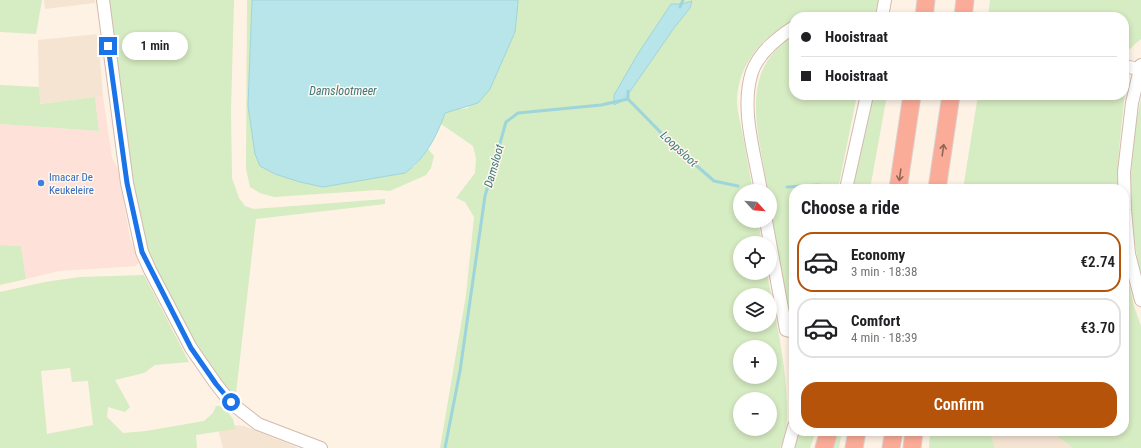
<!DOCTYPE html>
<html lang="en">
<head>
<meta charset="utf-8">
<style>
  body { margin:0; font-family:"Roboto Condensed",sans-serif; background:#f2f2f2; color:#202124; height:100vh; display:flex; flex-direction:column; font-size:15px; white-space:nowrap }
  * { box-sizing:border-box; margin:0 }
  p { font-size:13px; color:#757577 }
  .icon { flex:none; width:22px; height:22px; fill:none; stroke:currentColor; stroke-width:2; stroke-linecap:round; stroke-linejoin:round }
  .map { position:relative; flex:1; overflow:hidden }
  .panel { position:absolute; left:789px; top:184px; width:340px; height:252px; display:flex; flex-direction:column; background:#fff; border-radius:16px; box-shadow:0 2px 6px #0003 }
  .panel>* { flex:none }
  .top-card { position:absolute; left:789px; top:12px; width:340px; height:88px; border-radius:16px; box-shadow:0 2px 6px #0003; display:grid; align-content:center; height:88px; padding:0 12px; background:#fff }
  .needle { width:26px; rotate:116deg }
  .buttons { position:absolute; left:733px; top:184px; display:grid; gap:8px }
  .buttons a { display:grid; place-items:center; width:44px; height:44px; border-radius:50%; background:#fff; box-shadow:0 2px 6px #0003; font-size:20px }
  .end { position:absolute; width:18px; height:18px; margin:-9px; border:5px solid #1a73e8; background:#fff; box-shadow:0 0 0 2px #fff }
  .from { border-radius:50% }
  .bubble { position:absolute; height:28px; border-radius:14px; background:#fff; box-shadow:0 2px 6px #0003; font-size:13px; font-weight:600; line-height:28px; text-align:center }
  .top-card b { display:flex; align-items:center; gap:14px; height:38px; font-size:15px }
  .top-card b+b { border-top:1px solid #e0e0e0 }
  .top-card i { width:10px; height:10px; background:#202124 }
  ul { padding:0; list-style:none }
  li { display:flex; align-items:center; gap:12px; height:60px; margin:0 8px 6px; padding:0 4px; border:2px solid #e0e0e0; border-radius:16px }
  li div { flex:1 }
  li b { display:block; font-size:15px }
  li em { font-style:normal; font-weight:600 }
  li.current { border-color:#b45309 }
  li>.icon { width:36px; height:36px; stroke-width:1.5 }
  h2 { padding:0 12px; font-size:18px; line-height:48px }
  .button { display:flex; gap:8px; margin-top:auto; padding:8px 12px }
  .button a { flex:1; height:46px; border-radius:16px; background:#b45309; color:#fff; font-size:16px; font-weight:600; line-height:46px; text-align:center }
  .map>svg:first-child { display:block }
  .residential { fill:#f6e4d3 }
  .commercial { fill:#fee1d8 }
  .green { fill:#d6ecc2; fill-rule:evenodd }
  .water { fill:#b8e5e9; stroke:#9ed5db }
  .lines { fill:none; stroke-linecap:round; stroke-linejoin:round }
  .stream { stroke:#9ed5db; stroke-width:3 }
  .minor-casing { stroke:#d2bbad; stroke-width:14 }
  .highway-casing { stroke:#d9d0cc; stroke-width:19 }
  .minor { stroke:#fff; stroke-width:12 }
  .highway { stroke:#fbac99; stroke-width:17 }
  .oneway { stroke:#926758 }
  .route { stroke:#1a73e8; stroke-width:5 }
  .shop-dot { fill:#3f7fe0; stroke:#fff7ed; stroke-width:1.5 }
  .labels { text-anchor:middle; stroke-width:3; stroke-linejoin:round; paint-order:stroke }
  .shop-label { font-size:11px; fill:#366cbe; stroke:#fff7ed; text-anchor:start }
  .water-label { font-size:12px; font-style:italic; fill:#3b787e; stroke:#fff7ed }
</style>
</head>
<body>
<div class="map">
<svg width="1141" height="448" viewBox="0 0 1141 448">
  <rect width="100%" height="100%" fill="#fef2e5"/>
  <g class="residential">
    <polygon points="44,0 95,0 103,96 39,104 38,40 98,34 95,3 45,9"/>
    <polygon points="234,425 244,426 299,448 223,448 219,433 221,429"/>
    <polygon points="991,431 1050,431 1073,448 995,448 991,436"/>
  </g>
  <polygon class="commercial" points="103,96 112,158 118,169 130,238 139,262 136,266 59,271 26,279 21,246 0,245 0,124 99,131 95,97"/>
  <g class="green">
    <polygon points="0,0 42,0 36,34 0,32"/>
    <polygon points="106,0 234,0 231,111 232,178 239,198 245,206 254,209 385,199 385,204 256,219 235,402 187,331 153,268 142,233 133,185"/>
    <polygon points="247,0 252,0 248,106 260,166 275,174 300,182 323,187 405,173 415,166 428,149 434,156 431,168 426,175 390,191 378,190 274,197 260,193 250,187 246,169"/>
    <path d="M518,0H878L875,17H838L814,15L794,17V20C763,35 738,64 737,101C737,111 740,121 742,131C746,151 749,171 753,191H740V221H758L762,243H740V273H767C776,323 791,380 786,431C786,436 782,443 780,448H440L466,295L474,217L465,202L456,198L475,173L476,158L473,146L441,124L445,113L452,110L468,108L515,32ZM671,4H682L690,8L674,28L624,100L614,104V95L639,52ZM740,295H770V325H740ZM740,347H770V377H740ZM740,399H770V429H740Z"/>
    <polygon points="990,0 1141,0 1141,39 1124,54 1124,17 988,17"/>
    <path d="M794,36V95H857L838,189H794V316L788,312L786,306L770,203V191H768C760,136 735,71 794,36Z"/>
    <polygon points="0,85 39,87 40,104 95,97 99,131 0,124"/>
    <path d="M1124,89L1125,91C1122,124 1117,156 1118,189H963L978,95H1124Z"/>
    <polygon points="872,95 887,95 870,189 851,189"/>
    <path d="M1141,99V277C1128,219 1127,157 1141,99Z"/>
    <polygon points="0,245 21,246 26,279 0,285"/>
    <polygon points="1124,260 1134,306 1141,326 1141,448 1073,448 1050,431 1124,431"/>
    <path d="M144,275L189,362L155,365L144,373L115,380L130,407L125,412L108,407L107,417L123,433L146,431L204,421L213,413L216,406H223L233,419L235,429L196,435L197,448H0V292L45,282L80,277ZM70,368L72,382L88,381L93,425L47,434L41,371Z"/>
    <polygon points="799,431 816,431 810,448 794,448"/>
    <polygon points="837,431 842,431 839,448 832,448"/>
    <polygon points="930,431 991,431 991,436 995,448 929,448"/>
  </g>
  <g class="water">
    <path d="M252,0H518V2L515,32L490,89L478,103L445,113C437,136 425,159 405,173L323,187L300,182L275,174L260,166L255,154L248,106Z"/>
    <polygon points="692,1 690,8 674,28 624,100 614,105 614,95 639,52 671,4 682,4"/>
  </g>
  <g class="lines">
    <g class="stream">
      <polyline points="680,7 683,0"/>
      <polyline points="628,99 673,145 714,181 738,186"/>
      <polyline points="787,187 818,185 831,187"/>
      <polyline points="445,448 460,371 485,196 506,122 518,113 601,105 628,99 628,91"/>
    </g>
    <g class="minor-casing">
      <g id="minor">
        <polyline points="103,0 127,183 142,252 150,270 191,348 216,384 231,403 258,424 321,448"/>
        <polyline points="882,17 885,0"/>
        <polyline points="1141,65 1132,103 1124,172 1125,210 1129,254 1141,300"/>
        <polyline points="1124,66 1139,69"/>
        <polyline points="846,189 867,95"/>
        <path d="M761,191C755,154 740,109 752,72C759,52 777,38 794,27"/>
        <polyline points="766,221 786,330 794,332"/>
        <polyline points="788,448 794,426"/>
      </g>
    </g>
    <g class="highway-casing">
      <g id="highway">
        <polyline points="924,17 926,0"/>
        <polyline points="963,17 965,0"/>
        <polyline points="898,189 912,95"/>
        <polyline points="937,189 951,95"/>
        <polyline points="824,448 829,431"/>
        <polyline points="854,448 857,431"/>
        <polyline points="891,448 894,431"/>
        <polyline points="912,448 914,431"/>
      </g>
    </g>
    <use href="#minor" class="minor"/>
    <use href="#highway" class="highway"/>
  </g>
  <defs><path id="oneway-shaft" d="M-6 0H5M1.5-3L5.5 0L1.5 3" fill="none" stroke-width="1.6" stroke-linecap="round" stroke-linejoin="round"/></defs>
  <g class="oneway">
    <use href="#oneway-shaft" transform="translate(943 150) rotate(-82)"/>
    <use href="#oneway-shaft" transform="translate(900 175) rotate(98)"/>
  </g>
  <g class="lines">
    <polyline class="route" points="108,46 127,183 142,252 191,348 216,384 231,402"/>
  </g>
  <circle class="shop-dot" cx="41" cy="183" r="4"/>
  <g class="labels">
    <g class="shop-label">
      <text x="49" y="181">Imacar De<tspan x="49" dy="13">Keukeleire</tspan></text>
    </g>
    <g class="water-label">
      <text x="343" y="95">Damslootmeer</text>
      <text transform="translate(679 149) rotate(43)" y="4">Loopsloot</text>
      <text transform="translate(494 166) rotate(-74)" y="4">Damsloot</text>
    </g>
  </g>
</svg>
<div class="buttons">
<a><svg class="needle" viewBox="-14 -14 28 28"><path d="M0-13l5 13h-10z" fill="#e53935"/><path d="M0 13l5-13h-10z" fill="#757577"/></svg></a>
<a><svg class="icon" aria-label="locate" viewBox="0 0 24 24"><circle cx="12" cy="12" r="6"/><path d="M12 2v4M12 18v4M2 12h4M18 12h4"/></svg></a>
<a><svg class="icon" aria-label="layers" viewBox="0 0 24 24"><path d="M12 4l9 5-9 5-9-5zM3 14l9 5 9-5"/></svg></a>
<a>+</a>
<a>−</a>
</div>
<i class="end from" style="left:231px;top:402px"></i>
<i class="end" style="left:108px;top:46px"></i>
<div class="bubble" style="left:122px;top:32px;width:66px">1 min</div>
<div class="top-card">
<b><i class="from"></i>Hooistraat</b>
<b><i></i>Hooistraat</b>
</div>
<section class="panel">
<h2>Choose a ride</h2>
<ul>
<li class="current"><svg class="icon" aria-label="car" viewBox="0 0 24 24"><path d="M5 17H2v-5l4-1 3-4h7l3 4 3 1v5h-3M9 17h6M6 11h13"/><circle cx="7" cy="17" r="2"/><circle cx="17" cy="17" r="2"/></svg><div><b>Economy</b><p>3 min · 18:38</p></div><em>€2.74</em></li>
<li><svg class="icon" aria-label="car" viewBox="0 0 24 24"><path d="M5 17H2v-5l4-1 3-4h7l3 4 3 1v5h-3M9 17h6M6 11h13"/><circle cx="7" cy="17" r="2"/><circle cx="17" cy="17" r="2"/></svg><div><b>Comfort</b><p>4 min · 18:39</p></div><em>€3.70</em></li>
</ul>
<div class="button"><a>Confirm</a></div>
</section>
</div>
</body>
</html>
